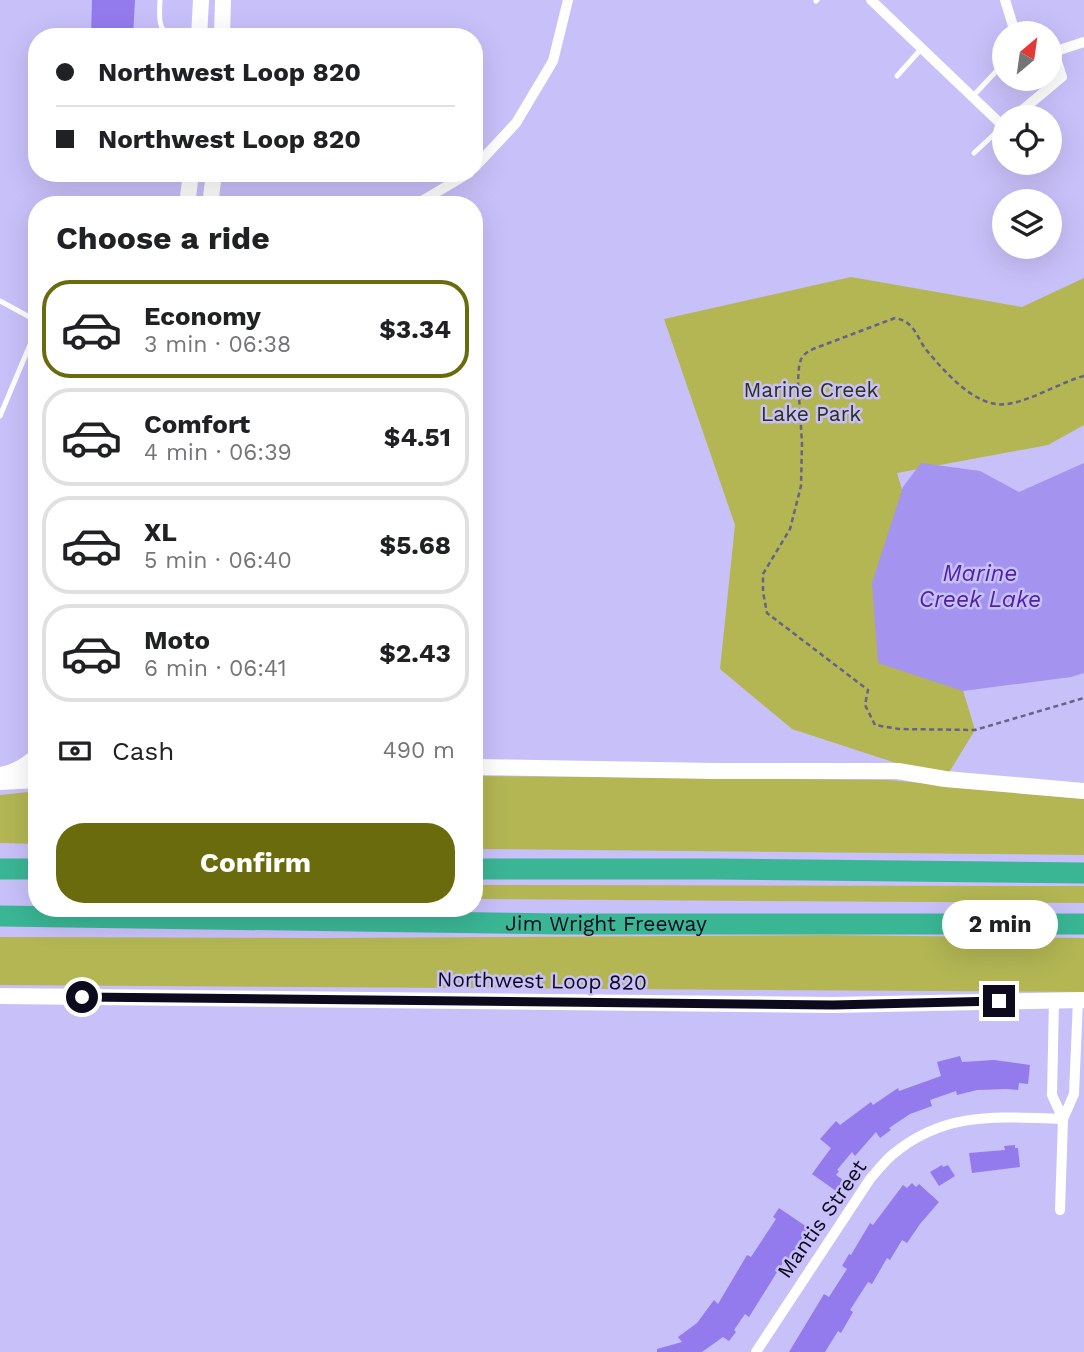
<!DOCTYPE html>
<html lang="en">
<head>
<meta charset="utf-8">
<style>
  body { margin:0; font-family:"Work Sans",sans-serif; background:#f2f2f2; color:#202124; height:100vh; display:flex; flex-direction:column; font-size:26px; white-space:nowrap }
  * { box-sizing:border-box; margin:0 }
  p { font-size:23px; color:#757577 }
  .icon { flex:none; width:38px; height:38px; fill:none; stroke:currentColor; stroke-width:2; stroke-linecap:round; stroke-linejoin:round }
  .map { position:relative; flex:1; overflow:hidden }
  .sheet { position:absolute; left:28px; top:196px; width:455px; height:721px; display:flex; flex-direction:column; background:#fff; border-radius:28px; box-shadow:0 7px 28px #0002 }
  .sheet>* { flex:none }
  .hud { position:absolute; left:28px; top:28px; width:455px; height:154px; border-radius:28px; box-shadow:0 7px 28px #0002; display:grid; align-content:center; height:154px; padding:0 28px; background:#fff }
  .needle { width:46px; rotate:29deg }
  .buttons { position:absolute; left:992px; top:21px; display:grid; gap:14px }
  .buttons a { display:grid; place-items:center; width:70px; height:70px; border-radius:50%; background:#fff; box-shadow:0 7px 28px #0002; font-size:35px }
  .end { position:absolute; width:32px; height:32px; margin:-16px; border:9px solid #0e0a1e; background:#fff; box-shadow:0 0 0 4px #fff }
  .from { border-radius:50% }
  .bubble { position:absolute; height:49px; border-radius:24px; background:#fff; box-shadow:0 7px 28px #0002; font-size:23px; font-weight:700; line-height:49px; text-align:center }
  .hud b { display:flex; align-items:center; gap:24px; height:66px; font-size:26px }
  .hud b+b { border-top:2px solid #e0e0e0 }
  .hud i { width:18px; height:18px; background:#202124 }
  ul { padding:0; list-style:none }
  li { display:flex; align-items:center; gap:21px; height:98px; margin:0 14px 10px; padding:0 14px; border:4px solid #e0e0e0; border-radius:28px }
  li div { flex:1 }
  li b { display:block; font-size:26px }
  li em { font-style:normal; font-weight:700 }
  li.on { border-color:#696b0c }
  li>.icon { width:63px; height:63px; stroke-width:1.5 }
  h2 { padding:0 28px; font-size:32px; line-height:84px }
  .pay { display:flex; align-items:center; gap:18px; height:77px; padding:0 28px; font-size:26px }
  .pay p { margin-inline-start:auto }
  .action { display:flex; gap:14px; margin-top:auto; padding:14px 28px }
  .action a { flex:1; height:80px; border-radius:28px; background:#696b0c; color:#fff; font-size:28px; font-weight:700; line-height:80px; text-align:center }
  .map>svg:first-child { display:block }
  .green { fill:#b3b653 }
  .water { fill:#a493ef }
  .building { fill:#937bed }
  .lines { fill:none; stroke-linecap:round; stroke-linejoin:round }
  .path { stroke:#686288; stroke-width:2.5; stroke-dasharray:5 3.5; stroke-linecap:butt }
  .lane { stroke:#fff; stroke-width:5 }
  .street { stroke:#fff; stroke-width:10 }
  .secondary { stroke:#fff; stroke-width:16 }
  .highway { stroke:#3ab695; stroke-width:21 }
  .route { stroke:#0e0a1e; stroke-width:9 }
  .labels { text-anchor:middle; stroke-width:5; stroke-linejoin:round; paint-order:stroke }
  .park-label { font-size:21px; fill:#2e3018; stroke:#c8c0f9 }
  .street-label { font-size:21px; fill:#0e0a1e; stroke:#c8c0f9 }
  .water-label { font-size:23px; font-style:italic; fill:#5021a7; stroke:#c8c0f9 }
</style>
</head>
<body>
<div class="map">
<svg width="1084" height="1352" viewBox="0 0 1084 1352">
  <rect width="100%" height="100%" fill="#c8c0f9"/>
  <g class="green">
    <polygon points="851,277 1022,307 1084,278 1084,425 1048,445 897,473 975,730 945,779 792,729 720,669 735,525 664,319"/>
    <polygon points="474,776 889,780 1084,799 1084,855 474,849"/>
    <polygon points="37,791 37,844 0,843 0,795"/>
    <polygon points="474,885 1084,886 1084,903 474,899"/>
    <polygon points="828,935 1084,938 1084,992 0,985 0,937 321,938"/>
  </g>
  <polygon class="water" points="921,463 980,471 1019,492 1084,463 1084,673 1071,677 963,691 878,663 872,583 903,487"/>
  <g class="building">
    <polygon points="92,0 135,0 133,37 91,37"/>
    <polygon points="960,1056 962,1062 994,1060 1030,1065 1028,1084 1019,1083 1018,1090 1006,1089 977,1090 957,1095 956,1091 930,1100 932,1106 910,1114 889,1128 891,1130 880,1138 876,1132 855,1156 852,1152 837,1170 839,1171 836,1175 843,1180 836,1191 812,1174 831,1148 820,1139 836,1121 840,1125 871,1102 873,1105 898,1088 899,1091 941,1076 937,1062"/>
    <polygon points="1015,1145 1015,1148 1018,1148 1020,1167 972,1173 969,1153 1005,1150 1004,1146"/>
    <polygon points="942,1165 943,1167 948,1165 955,1176 939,1186 930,1172"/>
    <polygon points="912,1183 916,1187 919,1184 939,1202 920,1224 907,1243 902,1240 890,1260 887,1258 872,1284 868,1282 850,1310 853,1312 841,1333 838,1331 825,1352 789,1352 824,1294 829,1297 847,1269 842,1266 849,1254 851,1255 870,1223 873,1225 903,1185 907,1188"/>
    <polygon points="779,1208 810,1229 787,1263 784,1261 749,1317 745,1314 734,1330 736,1332 729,1341 723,1337 702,1352 657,1352 657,1349 682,1342 678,1337 697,1323 714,1300 718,1304 747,1255 751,1257 776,1219 773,1217"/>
  </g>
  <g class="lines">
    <path class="path" d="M1084,376C1058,383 1034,400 1007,404C977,409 946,373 928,352C916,338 916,322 895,318L813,349L806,353L801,359L799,367L798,381L802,443L801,486L790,529L763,574V592L767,613L868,690L865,705L875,725L899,729L975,730L1084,698"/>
    <g class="lane">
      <path d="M160,0C158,36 162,35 196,34"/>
      <polyline points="816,1 817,0"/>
      <polyline points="897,76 922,48"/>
      <polyline points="973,96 1004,63"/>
      <polyline points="974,153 1003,126"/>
      <polyline points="0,301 37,321"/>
      <polyline points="0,416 37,328"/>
    </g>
    <g class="street">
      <polyline points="871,0 1003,126 1004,125"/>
      <polyline points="1005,0 1014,29 1017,33"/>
      <polyline points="1050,53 1084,42"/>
      <polyline points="1014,117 1062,77 1054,52"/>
      <polyline points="474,168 516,123 553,61 568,0"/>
      <polyline points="415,205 469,173"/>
      <polyline points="1054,1000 1052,1095 1063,1119"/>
      <polyline points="1060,1210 1063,1119 1074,1094 1078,1000"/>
      <path d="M756,1352L870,1179C877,1171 884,1162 892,1155C945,1110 999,1117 1063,1119"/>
    </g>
    <g class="secondary">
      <polyline points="199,37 201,0"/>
      <polyline points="222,37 223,0"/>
      <polyline points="187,205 191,173"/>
      <polyline points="210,205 214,173"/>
      <polyline points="474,767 716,771 898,771 945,779 1084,791"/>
      <path d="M0,775C15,773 26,766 37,756"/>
      <polyline points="0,782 37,780"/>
      <polyline points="0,996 833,1005 1084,1000"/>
    </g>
    <g class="highway">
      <polyline points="0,869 37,869"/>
      <polyline points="474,869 715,869 1084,873"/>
      <path id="s1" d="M0,916L563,924H1084"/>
    </g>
  </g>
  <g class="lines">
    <polyline class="route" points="82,997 833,1005 999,1001"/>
  </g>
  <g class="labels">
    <g class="park-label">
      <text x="811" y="397">Marine Creek<tspan x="811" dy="24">Lake Park</tspan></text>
    </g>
    <g class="street-label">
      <text dy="7" stroke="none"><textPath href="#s1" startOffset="606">Jim Wright Freeway</textPath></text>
      <text transform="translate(542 981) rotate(1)" y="7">Northwest Loop 820</text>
      <text transform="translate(822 1219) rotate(-55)" y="7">Mantis Street</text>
    </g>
    <g class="water-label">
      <text x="980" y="581">Marine<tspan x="980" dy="26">Creek Lake</tspan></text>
    </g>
  </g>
</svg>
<div class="buttons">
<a><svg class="needle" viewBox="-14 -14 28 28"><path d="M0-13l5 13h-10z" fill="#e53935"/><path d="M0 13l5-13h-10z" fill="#757577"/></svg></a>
<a><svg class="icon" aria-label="locate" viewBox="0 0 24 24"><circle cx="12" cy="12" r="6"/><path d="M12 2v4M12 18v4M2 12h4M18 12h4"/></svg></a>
<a><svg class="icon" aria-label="layers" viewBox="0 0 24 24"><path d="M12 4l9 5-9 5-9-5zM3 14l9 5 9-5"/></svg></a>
</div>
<i class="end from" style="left:82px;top:997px"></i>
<i class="end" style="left:999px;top:1001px"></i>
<div class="bubble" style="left:942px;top:900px;width:116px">2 min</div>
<div class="hud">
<b><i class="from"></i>Northwest Loop 820</b>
<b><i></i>Northwest Loop 820</b>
</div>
<section class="sheet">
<h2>Choose a ride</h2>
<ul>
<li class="on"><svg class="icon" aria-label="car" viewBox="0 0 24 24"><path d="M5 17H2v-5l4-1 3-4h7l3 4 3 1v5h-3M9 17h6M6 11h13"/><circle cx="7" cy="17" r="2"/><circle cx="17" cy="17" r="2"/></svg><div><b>Economy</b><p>3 min · 06:38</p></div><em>$3.34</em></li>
<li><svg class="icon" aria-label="car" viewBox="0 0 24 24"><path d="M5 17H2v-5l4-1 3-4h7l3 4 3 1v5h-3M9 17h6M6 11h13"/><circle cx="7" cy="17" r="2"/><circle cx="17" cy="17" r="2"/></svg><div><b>Comfort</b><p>4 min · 06:39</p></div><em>$4.51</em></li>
<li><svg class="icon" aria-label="car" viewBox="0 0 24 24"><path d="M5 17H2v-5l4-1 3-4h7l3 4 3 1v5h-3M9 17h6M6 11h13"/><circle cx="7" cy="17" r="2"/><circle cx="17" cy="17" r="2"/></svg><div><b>XL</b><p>5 min · 06:40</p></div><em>$5.68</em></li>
<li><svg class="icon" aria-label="car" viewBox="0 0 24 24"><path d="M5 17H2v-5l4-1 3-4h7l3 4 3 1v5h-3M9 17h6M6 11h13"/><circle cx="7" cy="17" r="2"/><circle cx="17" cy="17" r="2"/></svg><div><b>Moto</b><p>6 min · 06:41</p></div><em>$2.43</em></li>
</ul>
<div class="pay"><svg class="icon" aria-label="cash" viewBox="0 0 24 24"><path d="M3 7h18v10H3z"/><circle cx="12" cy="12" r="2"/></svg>Cash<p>490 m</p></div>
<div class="action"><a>Confirm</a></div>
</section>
</div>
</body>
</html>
